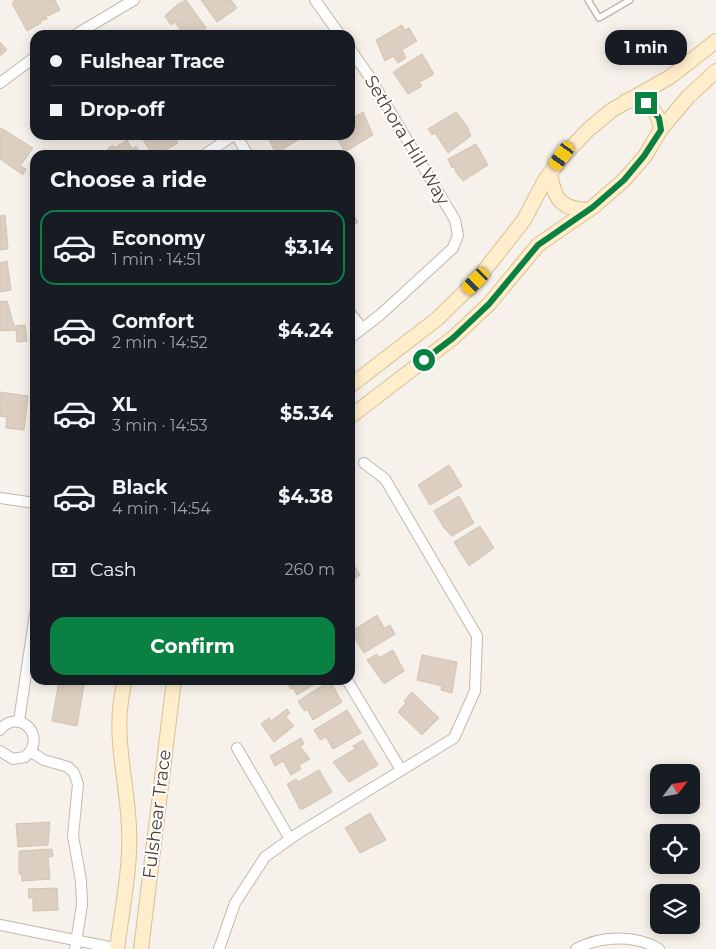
<!DOCTYPE html>
<html lang="en">
<head>
<meta charset="utf-8">
<style>
  body { margin:0; font-family:Montserrat,sans-serif; background:#242831; color:#f1f3f6; height:100vh; display:flex; flex-direction:column; font-size:19px; white-space:nowrap }
  * { box-sizing:border-box; margin:0 }
  p { font-size:16px; color:#9ea1a6 }
  .icon { flex:none; width:28px; height:28px; fill:none; stroke:currentColor; stroke-width:2; stroke-linecap:round; stroke-linejoin:round }
  .map { position:relative; flex:1; overflow:hidden }
  .panel { position:absolute; left:30px; top:150px; width:325px; height:535px; display:flex; flex-direction:column; background:#171b24; border-radius:15px; box-shadow:0 2px 12px #0003 }
  .panel>* { flex:none }
  .banner { position:absolute; left:30px; top:30px; width:325px; height:110px; border-radius:15px; box-shadow:0 2px 12px #0003; display:grid; align-content:center; height:110px; padding:0 20px; background:#171b24 }
  .needle { width:32px; rotate:59deg }
  .tools { position:absolute; left:650px; top:764px; display:grid; gap:10px }
  .tools a { display:grid; place-items:center; width:50px; height:50px; border-radius:10px; background:#171b24; box-shadow:0 2px 12px #0003; font-size:25px }
  .end { position:absolute; width:22px; height:22px; margin:-11px; border:6px solid #0b8043; background:#fff; box-shadow:0 0 0 2px #fff }
  .from { border-radius:50% }
  .bubble { position:absolute; height:35px; border-radius:15px; background:#171b24; box-shadow:0 2px 12px #0003; font-size:16px; font-weight:700; line-height:35px; text-align:center }
  .car { position:absolute; width:15px; height:30px; margin:-15px -8px; border-radius:6px; box-shadow:0 0 4px 1px #0007; background:linear-gradient(#f5c518 24%,#345 0 40%,#f5c518 0 76%,#345 0 86%,#f5c518 0) }
  .banner b { display:flex; align-items:center; gap:18px; height:48px; font-size:19px }
  .banner b+b { border-top:1px solid #363941 }
  .banner i { width:12px; height:12px; background:#f1f3f6 }
  ul { padding:0; list-style:none }
  li { display:flex; align-items:center; gap:15px; height:75px; margin:0 10px 8px; padding:0 10px; border:2px solid transparent; border-radius:15px }
  li div { flex:1 }
  li b { display:block; font-size:19px }
  li em { font-style:normal; font-weight:700 }
  li.current { border-color:#0b8043 }
  li>.icon { width:45px; height:45px; stroke-width:1.5 }
  h2 { padding:0 20px; font-size:22px; line-height:60px }
  .pay { display:flex; align-items:center; gap:12px; height:55px; padding:0 20px; font-size:19px }
  .pay p { margin-inline-start:auto }
  .action { display:flex; gap:10px; margin-top:auto; padding:10px 20px }
  .action a { flex:1; height:58px; border-radius:15px; background:#0b8043; color:#fff; font-size:20px; font-weight:700; line-height:58px; text-align:center }
  .map>svg:first-child { display:block }
  .building { fill:#dccfc1; stroke:#d4c3b1 }
  .lines { fill:none; stroke-linecap:round; stroke-linejoin:round }
  .lane-casing { stroke:#c2b8ab; stroke-width:8 }
  .street-casing { stroke:#c2b8ab; stroke-width:12 }
  .secondary-casing { stroke:#d9c197; stroke-width:16 }
  .lane { stroke:#fff; stroke-width:5 }
  .street { stroke:#fff; stroke-width:10 }
  .secondary { stroke:#ffedcb; stroke-width:14 }
  .route { stroke:#0b8043; stroke-width:6 }
  .labels { text-anchor:middle; stroke-width:4; stroke-linejoin:round; paint-order:stroke }
  .street-label { font-size:18px; fill:#4b4137; stroke:#fff }
</style>
</head>
<body>
<div class="map">
<svg width="716" height="949" viewBox="0 0 716 949">
  <rect width="100%" height="100%" fill="#f6f1ea"/>
  <g class="building">
    <polygon points="55,0 60,10 48,16 45,15 47,19 40,21 41,23 27,31 12,3 15,0"/>
    <polygon points="186,0 206,28 201,32 201,35 184,35 175,22 171,25 165,16 178,4"/>
    <polygon points="201,0 231,0 237,8 217,22"/>
    <polygon points="402,25 405,30 409,28 417,41 402,50 406,58 398,63 393,56 385,61 376,40"/>
    <polygon points="0,42 7,50 0,56"/>
    <polygon points="422,54 434,74 422,81 418,80 422,86 408,94 393,72"/>
    <polygon points="363,112 373,135 345,152 335,135 350,135 350,120"/>
    <polygon points="456,112 469,129 468,130 471,136 448,153 435,133 432,135 428,129"/>
    <polygon points="1,128 33,148 20,166 26,169 23,175 0,159"/>
    <polygon points="140,135 173,135 178,143 164,151 163,149 152,154"/>
    <polygon points="266,135 296,135 298,140 276,153"/>
    <polygon points="127,140 132,149 136,146 142,155 109,155 108,148 113,145 114,148"/>
    <polygon points="476,144 488,165 463,181 455,171 455,167 452,168 448,159"/>
    <polygon points="350,209 358,222 350,227"/>
    <polygon points="5,215 8,249 0,250 0,216"/>
    <polygon points="7,261 11,290 0,292 0,263"/>
    <polygon points="7,301 14,326 25,325 27,341 17,342 16,330 0,331 0,302"/>
    <polygon points="0,392 28,396 24,430 6,428 7,417 0,416"/>
    <polygon points="449,465 462,486 430,505 418,485"/>
    <polygon points="459,496 474,523 452,536 444,528 434,511"/>
    <polygon points="480,526 494,548 469,566 454,542"/>
    <polygon points="350,565 354,565 360,575 350,582"/>
    <polygon points="377,615 384,628 390,625 395,634 364,653 351,632"/>
    <polygon points="393,650 404,671 384,684 367,660 377,654 379,658"/>
    <polygon points="422,655 457,662 452,693 441,690 442,686 417,680"/>
    <polygon points="287,680 321,680 297,695 293,688 291,689 286,681"/>
    <polygon points="59,681 84,685 77,726 52,721"/>
    <polygon points="330,681 342,702 313,720 307,709 304,711 298,701"/>
    <polygon points="412,692 439,718 422,735 398,712 406,703 404,701"/>
    <polygon points="287,709 290,713 286,717 294,726 274,742 261,724 269,718 271,721"/>
    <polygon points="347,710 361,733 333,749 326,737 320,740 314,730"/>
    <polygon points="301,738 304,744 300,746 310,759 299,765 301,769 291,775 283,761 275,766 270,756"/>
    <polygon points="363,740 378,765 349,782 333,762 355,749 353,746"/>
    <polygon points="319,770 332,792 303,809 300,809 287,784 296,779 298,782"/>
    <polygon points="370,813 386,840 360,853 345,828"/>
    <polygon points="50,822 48,845 18,847 16,824"/>
    <polygon points="52,849 53,856 48,857 50,879 22,881 21,873 19,874 19,851"/>
    <polygon points="57,888 58,910 33,911 33,898 29,898 28,889"/>
  </g>
  <g class="lines">
    <g class="lane-casing">
      <polyline id="lane" points="588,0 599,18 630,0"/>
    </g>
    <g class="street-casing">
      <g id="street">
        <polyline points="315,0 340,35"/>
        <polyline points="75,35 134,0"/>
        <polyline points="350,49 369,76 455,220 458,235 453,248 380,315 350,338"/>
        <polyline points="0,83 35,57"/>
        <polyline points="236,135 248,155"/>
        <polyline points="204,155 234,135"/>
        <polyline points="350,313 362,328"/>
        <polyline points="0,498 35,503"/>
        <polyline points="347,680 401,770"/>
        <polyline points="19,721 35,614"/>
        <path d="M0,730C18,707 49,736 25,757L13,759L0,751"/>
        <polyline points="237,748 290,839"/>
        <polyline points="31,752 44,760 68,767 74,773 78,784 73,836 81,881 82,905 75,949"/>
        <polyline points="0,925 119,949"/>
        <polyline points="219,949 235,903 265,857 297,834 454,738 475,691 477,636 385,479 364,463"/>
        <path d="M576,949C600,936 635,934 659,949"/>
      </g>
    </g>
    <g class="secondary-casing">
      <g id="secondary">
        <path d="M626,101C648,100 657,108 661,129"/>
        <path d="M550,174C555,200 561,209 588,210"/>
        <polyline points="350,386 437,319 476,281 524,220 545,180 563,156 589,129 612,110 670,77 716,41"/>
        <polyline points="350,417 453,338 489,304 538,245 593,207 624,180 645,156 661,129 688,97 716,71"/>
        <path d="M117,949C122,909 131,867 129,828C127,775 111,734 125,680"/>
        <polyline points="141,949 174,680"/>
      </g>
    </g>
    <use href="#lane" class="lane"/>
    <use href="#street" class="street"/>
    <use href="#secondary" class="secondary"/>
  </g>
  <g class="lines">
    <polyline class="route" points="424,360 453,338 489,304 538,245 593,207 624,180 644,156 661,130 659,118 646,103"/>
  </g>
  <g class="labels">
    <g class="street-label">
      <text transform="translate(407 140) rotate(59)" y="6">Sethora Hill Way</text>
      <text transform="translate(157 814) rotate(-83)" y="6">Fulshear Trace</text>
    </g>
  </g>
</svg>
<div class="tools">
<a><svg class="needle" viewBox="-14 -14 28 28"><path d="M0-13l5 13h-10z" fill="#e53935"/><path d="M0 13l5-13h-10z" fill="#9ea1a6"/></svg></a>
<a><svg class="icon" aria-label="locate" viewBox="0 0 24 24"><circle cx="12" cy="12" r="6"/><path d="M12 2v4M12 18v4M2 12h4M18 12h4"/></svg></a>
<a><svg class="icon" aria-label="layers" viewBox="0 0 24 24"><path d="M12 4l9 5-9 5-9-5zM3 14l9 5 9-5"/></svg></a>
</div>
<i class="end from" style="left:424px;top:360px"></i>
<i class="end" style="left:646px;top:103px"></i>
<div class="bubble" style="left:605px;top:30px;width:82px">1 min</div>
<i class="car" style="left:562px;top:156px;rotate:216deg"></i>
<i class="car" style="left:476px;top:281px;rotate:224deg"></i>
<div class="banner">
<b><i class="from"></i>Fulshear Trace</b>
<b><i></i>Drop-off</b>
</div>
<section class="panel">
<h2>Choose a ride</h2>
<ul>
<li class="current"><svg class="icon" aria-label="car" viewBox="0 0 24 24"><path d="M5 17H2v-5l4-1 3-4h7l3 4 3 1v5h-3M9 17h6M6 11h13"/><circle cx="7" cy="17" r="2"/><circle cx="17" cy="17" r="2"/></svg><div><b>Economy</b><p>1 min · 14:51</p></div><em>$3.14</em></li>
<li><svg class="icon" aria-label="car" viewBox="0 0 24 24"><path d="M5 17H2v-5l4-1 3-4h7l3 4 3 1v5h-3M9 17h6M6 11h13"/><circle cx="7" cy="17" r="2"/><circle cx="17" cy="17" r="2"/></svg><div><b>Comfort</b><p>2 min · 14:52</p></div><em>$4.24</em></li>
<li><svg class="icon" aria-label="car" viewBox="0 0 24 24"><path d="M5 17H2v-5l4-1 3-4h7l3 4 3 1v5h-3M9 17h6M6 11h13"/><circle cx="7" cy="17" r="2"/><circle cx="17" cy="17" r="2"/></svg><div><b>XL</b><p>3 min · 14:53</p></div><em>$5.34</em></li>
<li><svg class="icon" aria-label="car" viewBox="0 0 24 24"><path d="M5 17H2v-5l4-1 3-4h7l3 4 3 1v5h-3M9 17h6M6 11h13"/><circle cx="7" cy="17" r="2"/><circle cx="17" cy="17" r="2"/></svg><div><b>Black</b><p>4 min · 14:54</p></div><em>$4.38</em></li>
</ul>
<div class="pay"><svg class="icon" aria-label="cash" viewBox="0 0 24 24"><path d="M3 7h18v10H3z"/><circle cx="12" cy="12" r="2"/></svg>Cash<p>260 m</p></div>
<div class="action"><a>Confirm</a></div>
</section>
</div>
</body>
</html>
